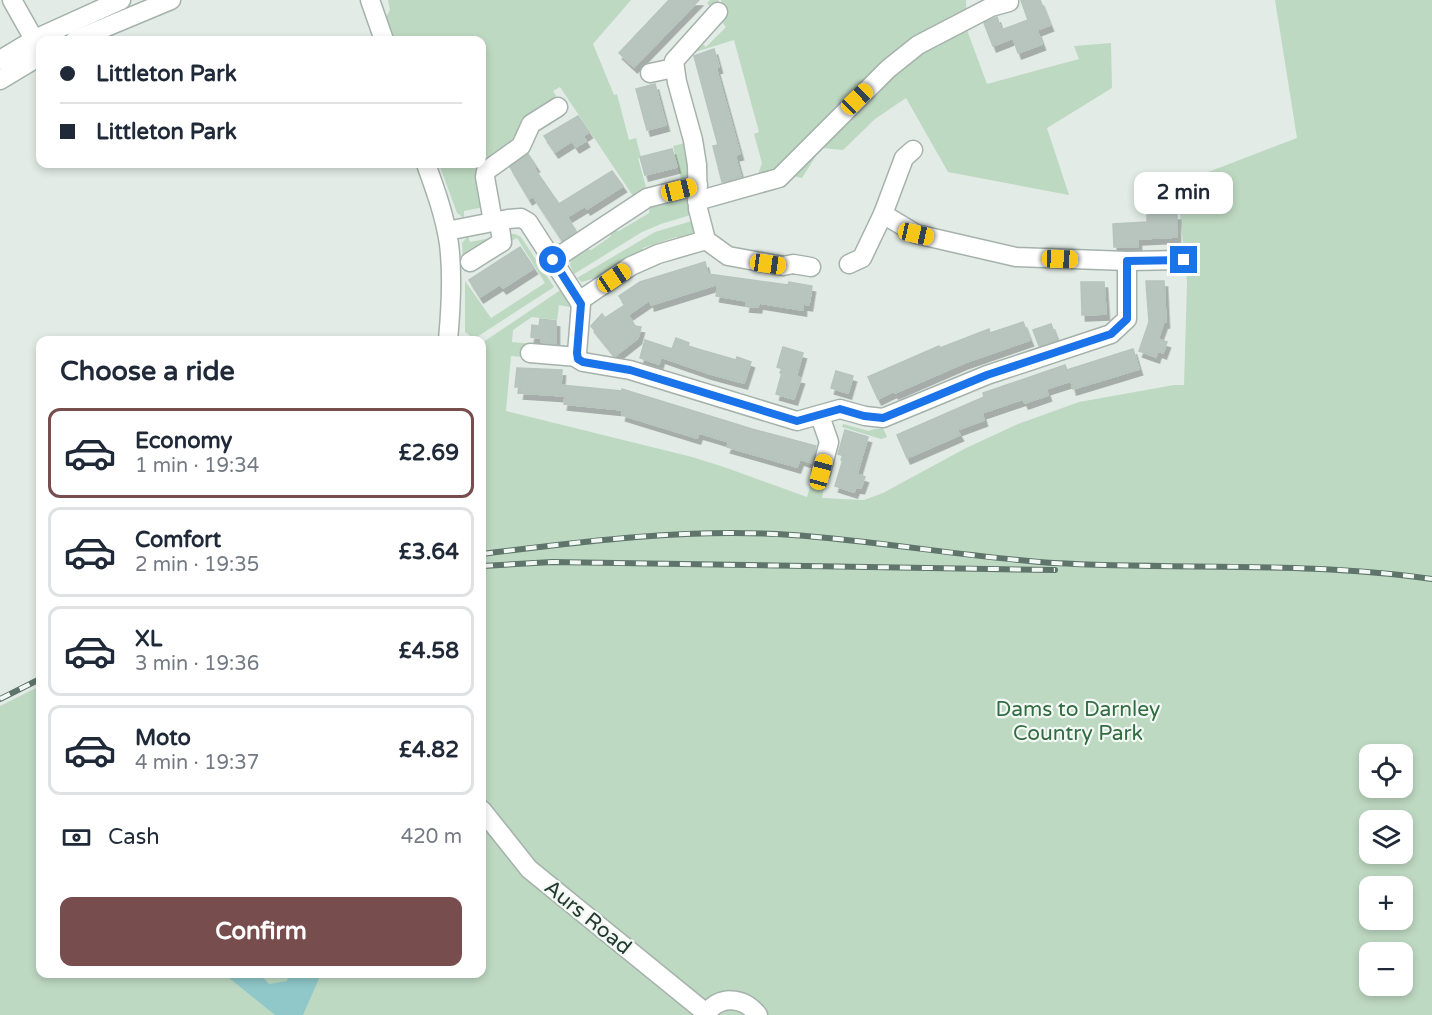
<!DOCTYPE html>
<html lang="en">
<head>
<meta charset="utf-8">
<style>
  body { margin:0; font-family:"Varela Round",sans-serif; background:#f2f2f3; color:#1f2937; height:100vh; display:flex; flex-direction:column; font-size:22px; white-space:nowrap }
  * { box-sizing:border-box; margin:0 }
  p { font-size:20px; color:#747a83 }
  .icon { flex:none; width:33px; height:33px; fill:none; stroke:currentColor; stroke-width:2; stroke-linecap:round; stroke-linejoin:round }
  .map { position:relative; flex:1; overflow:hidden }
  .panel { position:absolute; left:36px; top:336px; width:450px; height:642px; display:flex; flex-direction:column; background:#fff; border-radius:12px; box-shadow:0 3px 9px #0003 }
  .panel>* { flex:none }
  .hud { position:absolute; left:36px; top:36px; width:450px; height:132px; border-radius:12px; box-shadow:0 3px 9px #0003; display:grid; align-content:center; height:132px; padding:0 24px; background:#fff }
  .controls { position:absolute; left:1359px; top:744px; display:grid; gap:12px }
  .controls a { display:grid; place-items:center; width:54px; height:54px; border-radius:12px; background:#fff; box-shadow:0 3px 9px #0003; font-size:30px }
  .end { position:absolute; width:27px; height:27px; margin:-14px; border:8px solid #1a73e8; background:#fff; box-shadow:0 0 0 3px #fff }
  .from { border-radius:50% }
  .bubble { position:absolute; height:42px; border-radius:12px; background:#fff; box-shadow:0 3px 9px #0003; font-size:20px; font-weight:700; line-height:42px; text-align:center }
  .car { position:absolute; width:18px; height:36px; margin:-18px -9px; border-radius:8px; box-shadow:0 0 4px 2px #0007; background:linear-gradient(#f5c518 24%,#345 0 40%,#f5c518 0 76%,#345 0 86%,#f5c518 0) }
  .hud b { display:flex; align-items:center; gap:21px; height:57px; font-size:22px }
  .hud b+b { border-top:2px solid #e0e1e3 }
  .hud i { width:15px; height:15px; background:#1f2937 }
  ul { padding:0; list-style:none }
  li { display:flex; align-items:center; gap:18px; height:90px; margin:0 12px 9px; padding:0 12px; border:3px solid #e0e1e3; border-radius:12px }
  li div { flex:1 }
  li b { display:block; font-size:22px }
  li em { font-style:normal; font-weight:700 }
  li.on { border-color:#774d4e }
  li>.icon { width:54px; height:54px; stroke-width:1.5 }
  h2 { padding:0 24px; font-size:27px; line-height:72px }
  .pay { display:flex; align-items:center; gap:15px; height:66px; padding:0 24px; font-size:22px }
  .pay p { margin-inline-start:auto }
  .button { display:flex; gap:12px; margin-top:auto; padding:12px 24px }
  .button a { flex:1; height:69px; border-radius:12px; background:#774d4e; color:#fff; font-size:24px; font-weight:700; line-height:69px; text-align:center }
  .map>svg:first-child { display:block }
  .green { fill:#bed9c2; fill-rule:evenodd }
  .water { fill:#90c8ca }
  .building { fill:#b8c5bf; stroke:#b5c4bc; stroke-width:1.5; filter:url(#shadow) }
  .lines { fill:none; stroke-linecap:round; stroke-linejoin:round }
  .minor-casing { stroke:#a5b2ac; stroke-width:21 }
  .minor { stroke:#fff; stroke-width:18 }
  .rail-casing { stroke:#5f756c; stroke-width:6 }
  .rail { stroke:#f2f8f4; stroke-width:4; stroke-dasharray:11; stroke-linecap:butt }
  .route { stroke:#1a73e8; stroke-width:8 }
  .labels { text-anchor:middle; stroke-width:4.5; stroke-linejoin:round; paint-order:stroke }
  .park-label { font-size:21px; fill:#336c42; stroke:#f2f8f4 }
  .street-label { font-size:21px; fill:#243a31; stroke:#f2f8f4 }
</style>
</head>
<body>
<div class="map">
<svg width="1432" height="1015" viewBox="0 0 1432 1015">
  <defs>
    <filter id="shadow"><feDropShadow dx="3.5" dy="6" stdDeviation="0" flood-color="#0004"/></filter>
  </defs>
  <rect width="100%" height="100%" fill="#e2ebe6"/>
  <g class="green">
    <polygon points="388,0 631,0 593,44 614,95 617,94 629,140 636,138 641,157 638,158 646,187 633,196 560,87 553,91 559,100 515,143 492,161 484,207 464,211 464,218 457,213 439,164 482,164 482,40 395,40 386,17 390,10"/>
    <polygon points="710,0 718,0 724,10 721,0 966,0 967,30 987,84 1079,59 1074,46 1111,43 1112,88 1047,128 1069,195 948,172 906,98 875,119 843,150 821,148 802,178 783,174 756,180 762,163 754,134 759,132 734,40 692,53 697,49 700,42 706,47 726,27 707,3"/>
    <path d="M1275,0H1432V1015H0V706L40,686V974H482V343L562,289L570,307L559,305L557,320L532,317L513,330L512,342L567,347L525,357L511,356L506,411L692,457L724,467L807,497L814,474L826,478L822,498L864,500L883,493L966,448L1018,424L1079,402L1174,385H1184L1187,283L1177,184L1297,138ZM1370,754H1402V788H1370ZM1370,820H1402V854H1370ZM1370,886H1402V920H1370ZM1370,952H1402V986H1370Z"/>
    <polygon points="685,143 684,150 689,172 686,178 681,179 673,146"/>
    <polygon points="688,193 694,214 661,224 642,232 574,274 570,265 571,259 587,249 591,250 610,237 612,231 619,231 649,213 651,203"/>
    <polygon points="695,220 697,225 689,240 684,241 676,237 643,248 640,255 594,281 592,279 582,282 577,278 655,232"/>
    <polygon points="506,234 515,234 521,237 554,287 477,337 473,338 465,332 465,281 491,318 545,283 517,238 511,241"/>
    <polygon points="468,236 470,242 496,237 463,259 462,243"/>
    <polygon points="843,424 869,431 874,429 883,428 887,437 881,439 842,427"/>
  </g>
  <polygon class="water" points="224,974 260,974 269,984 287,981 289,974 321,974 303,1015 275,1015"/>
  <g class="building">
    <polygon points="669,0 699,0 634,67 619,53"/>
    <polygon points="1021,0 1040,0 1050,25 1037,30 1042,44 1018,53 1013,38 993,46 984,23 997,17 1001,30 1028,20"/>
    <polygon points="714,49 719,67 716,68 720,82 740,154 735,155 741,177 722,182 713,146 718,145 694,56"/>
    <polygon points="655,84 666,125 647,130 636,89"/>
    <polygon points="578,116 589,132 583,136 586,141 576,147 572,141 555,152 544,136"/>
    <polygon points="672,149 677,167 645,175 640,157"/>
    <polygon points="528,154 536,166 534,168 559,204 612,171 623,186 587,209 585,206 567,217 576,231 562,240 533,196 529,199 510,167"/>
    <polygon points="1177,214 1177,237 1138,239 1138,247 1114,247 1113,224 1147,222 1147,215"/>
    <polygon points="520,247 534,268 503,288 500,284 480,297 469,280"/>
    <polygon points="705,262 708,274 788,285 789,282 812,286 809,305 803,304 803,310 759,303 758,307 746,306 747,301 716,296 718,284 651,305 650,300 628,315 635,326 641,327 638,338 615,356 591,326 602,314 605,318 625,305 619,296 640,282"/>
    <polygon points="1146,281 1164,281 1166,322 1164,322 1158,339 1167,342 1163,353 1158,351 1156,357 1139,351 1149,322"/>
    <polygon points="1081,282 1104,282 1106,314 1082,315"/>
    <polygon points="540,319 556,321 556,344 541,342 542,338 531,337 532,325 539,326"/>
    <polygon points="1023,322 1030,340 964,363 895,393 894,391 878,399 868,377 939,346 940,348 989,329 990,333"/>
    <polygon points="1051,324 1057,340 1039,346 1033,330"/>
    <polygon points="676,338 689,343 688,346 701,350 736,360 737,357 751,362 744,383 707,373 661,357 659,364 640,358 645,340 672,349"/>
    <polygon points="783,347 803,353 796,377 801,378 794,399 776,394 783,369 777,367"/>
    <polygon points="1133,349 1139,369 1073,389 1071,381 1046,389 1048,395 1025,403 1023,399 982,413 984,420 957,430 960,435 907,458 897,435 984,397 983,393 1065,365 1067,370"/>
    <polygon points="517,368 562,370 561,385 622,391 622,389 752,429 816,446 812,463 800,459 797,467 727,447 729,442 699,433 697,438 622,415 623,410 564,404 565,396 520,393 521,387 515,387"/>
    <polygon points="836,371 853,376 848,393 831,388"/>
    <polygon points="845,430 868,437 857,474 865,477 861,488 856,487 854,492 835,486 844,456 838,454"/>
  </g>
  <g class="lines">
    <g class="minor-casing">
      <g id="minor">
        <polyline points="12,0 39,48"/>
        <polyline points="370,0 384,40"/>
        <polyline points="718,12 674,61 677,82 693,140 697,165 698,209 706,240 728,256 783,266 793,264 811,267"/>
        <polyline points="75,40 171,0"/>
        <polyline points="0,60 35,39 121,0"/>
        <polyline points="650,73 674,68"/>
        <polyline points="0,80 40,56"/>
        <path d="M426,164C435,189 445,216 449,244C453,276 451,308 448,340"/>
        <polyline points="697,201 779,178 888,69 918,45 991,7 1009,2"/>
        <polyline points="883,214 916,234 1016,257 1127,261 1184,260"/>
        <polyline points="493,222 485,177 486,171 521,146 531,124 558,107"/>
        <polyline points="447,231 508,219 521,218 528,222 581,304 577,353 578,359 583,362 630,370 797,421 840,409 865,416 883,418 987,375 1111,334 1127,319 1127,261"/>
        <polyline points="553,260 647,198 698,185"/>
        <polyline points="470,262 502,242 499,221"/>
        <polyline points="849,264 862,258 883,214 904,158 913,150"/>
        <polyline points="579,301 631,266 658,254 706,240"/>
        <polyline points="530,353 578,357"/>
        <polyline points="820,416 829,442 821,472"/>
        <polyline points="482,810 529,869 706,1013"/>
        <path d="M705,1015C719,995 743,996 758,1015"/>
      </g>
    </g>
    <use href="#minor" class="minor"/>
    <g class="rail-casing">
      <g id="rail">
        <path d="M482,554C585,541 687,528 792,535C879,541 966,557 1054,563C1180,570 1307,561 1432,579"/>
        <polyline points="482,566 552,562 1055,570"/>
        <polyline points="0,699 40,679"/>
      </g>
    </g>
    <use href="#rail" class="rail"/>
  </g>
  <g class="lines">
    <polyline class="route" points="553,260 581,304 577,353 578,359 583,362 630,370 797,421 840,409 864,416 883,418 987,375 1111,334 1127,319 1127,261 1184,260"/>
  </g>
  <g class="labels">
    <g class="park-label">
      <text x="1078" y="716">Dams to Darnley<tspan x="1078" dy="24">Country Park</tspan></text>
    </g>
    <g class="street-label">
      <text transform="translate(588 917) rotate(39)" y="7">Aurs Road</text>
    </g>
  </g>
</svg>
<div class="controls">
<a><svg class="icon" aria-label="locate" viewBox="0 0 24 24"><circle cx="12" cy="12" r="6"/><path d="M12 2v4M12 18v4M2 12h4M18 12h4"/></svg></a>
<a><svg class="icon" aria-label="layers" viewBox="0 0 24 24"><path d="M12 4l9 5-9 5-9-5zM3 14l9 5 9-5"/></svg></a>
<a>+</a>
<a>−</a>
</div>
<i class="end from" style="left:553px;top:260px"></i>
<i class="end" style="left:1184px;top:260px"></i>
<div class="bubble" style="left:1134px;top:172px;width:99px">2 min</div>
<i class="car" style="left:857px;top:99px;rotate:46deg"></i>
<i class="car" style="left:679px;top:190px;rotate:76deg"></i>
<i class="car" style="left:916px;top:234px;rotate:103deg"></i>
<i class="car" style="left:1060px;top:259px;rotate:92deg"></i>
<i class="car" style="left:768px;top:264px;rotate:98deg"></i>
<i class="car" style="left:614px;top:278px;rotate:56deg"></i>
<i class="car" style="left:821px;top:472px;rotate:15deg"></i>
<div class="hud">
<b><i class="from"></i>Littleton Park</b>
<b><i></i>Littleton Park</b>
</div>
<section class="panel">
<h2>Choose a ride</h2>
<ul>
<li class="on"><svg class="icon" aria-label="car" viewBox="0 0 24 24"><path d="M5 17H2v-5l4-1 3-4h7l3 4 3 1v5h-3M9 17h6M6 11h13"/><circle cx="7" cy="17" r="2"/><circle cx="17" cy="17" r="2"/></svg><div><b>Economy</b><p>1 min · 19:34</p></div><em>£2.69</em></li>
<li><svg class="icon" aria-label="car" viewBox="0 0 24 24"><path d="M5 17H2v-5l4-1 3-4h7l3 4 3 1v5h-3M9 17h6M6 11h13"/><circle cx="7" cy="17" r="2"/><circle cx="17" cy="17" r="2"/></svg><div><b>Comfort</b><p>2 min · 19:35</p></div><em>£3.64</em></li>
<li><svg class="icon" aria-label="car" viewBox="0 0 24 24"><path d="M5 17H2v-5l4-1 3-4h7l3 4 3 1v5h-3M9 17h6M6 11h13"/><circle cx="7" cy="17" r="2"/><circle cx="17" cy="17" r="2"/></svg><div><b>XL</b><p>3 min · 19:36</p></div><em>£4.58</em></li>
<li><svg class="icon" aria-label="car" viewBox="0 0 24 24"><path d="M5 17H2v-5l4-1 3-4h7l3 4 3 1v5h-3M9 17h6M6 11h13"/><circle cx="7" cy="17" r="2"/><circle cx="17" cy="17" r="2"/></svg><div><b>Moto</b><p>4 min · 19:37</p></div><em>£4.82</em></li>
</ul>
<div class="pay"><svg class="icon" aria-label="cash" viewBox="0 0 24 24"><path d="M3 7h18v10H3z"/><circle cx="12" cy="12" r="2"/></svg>Cash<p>420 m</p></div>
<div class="button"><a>Confirm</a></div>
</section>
</div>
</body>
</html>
